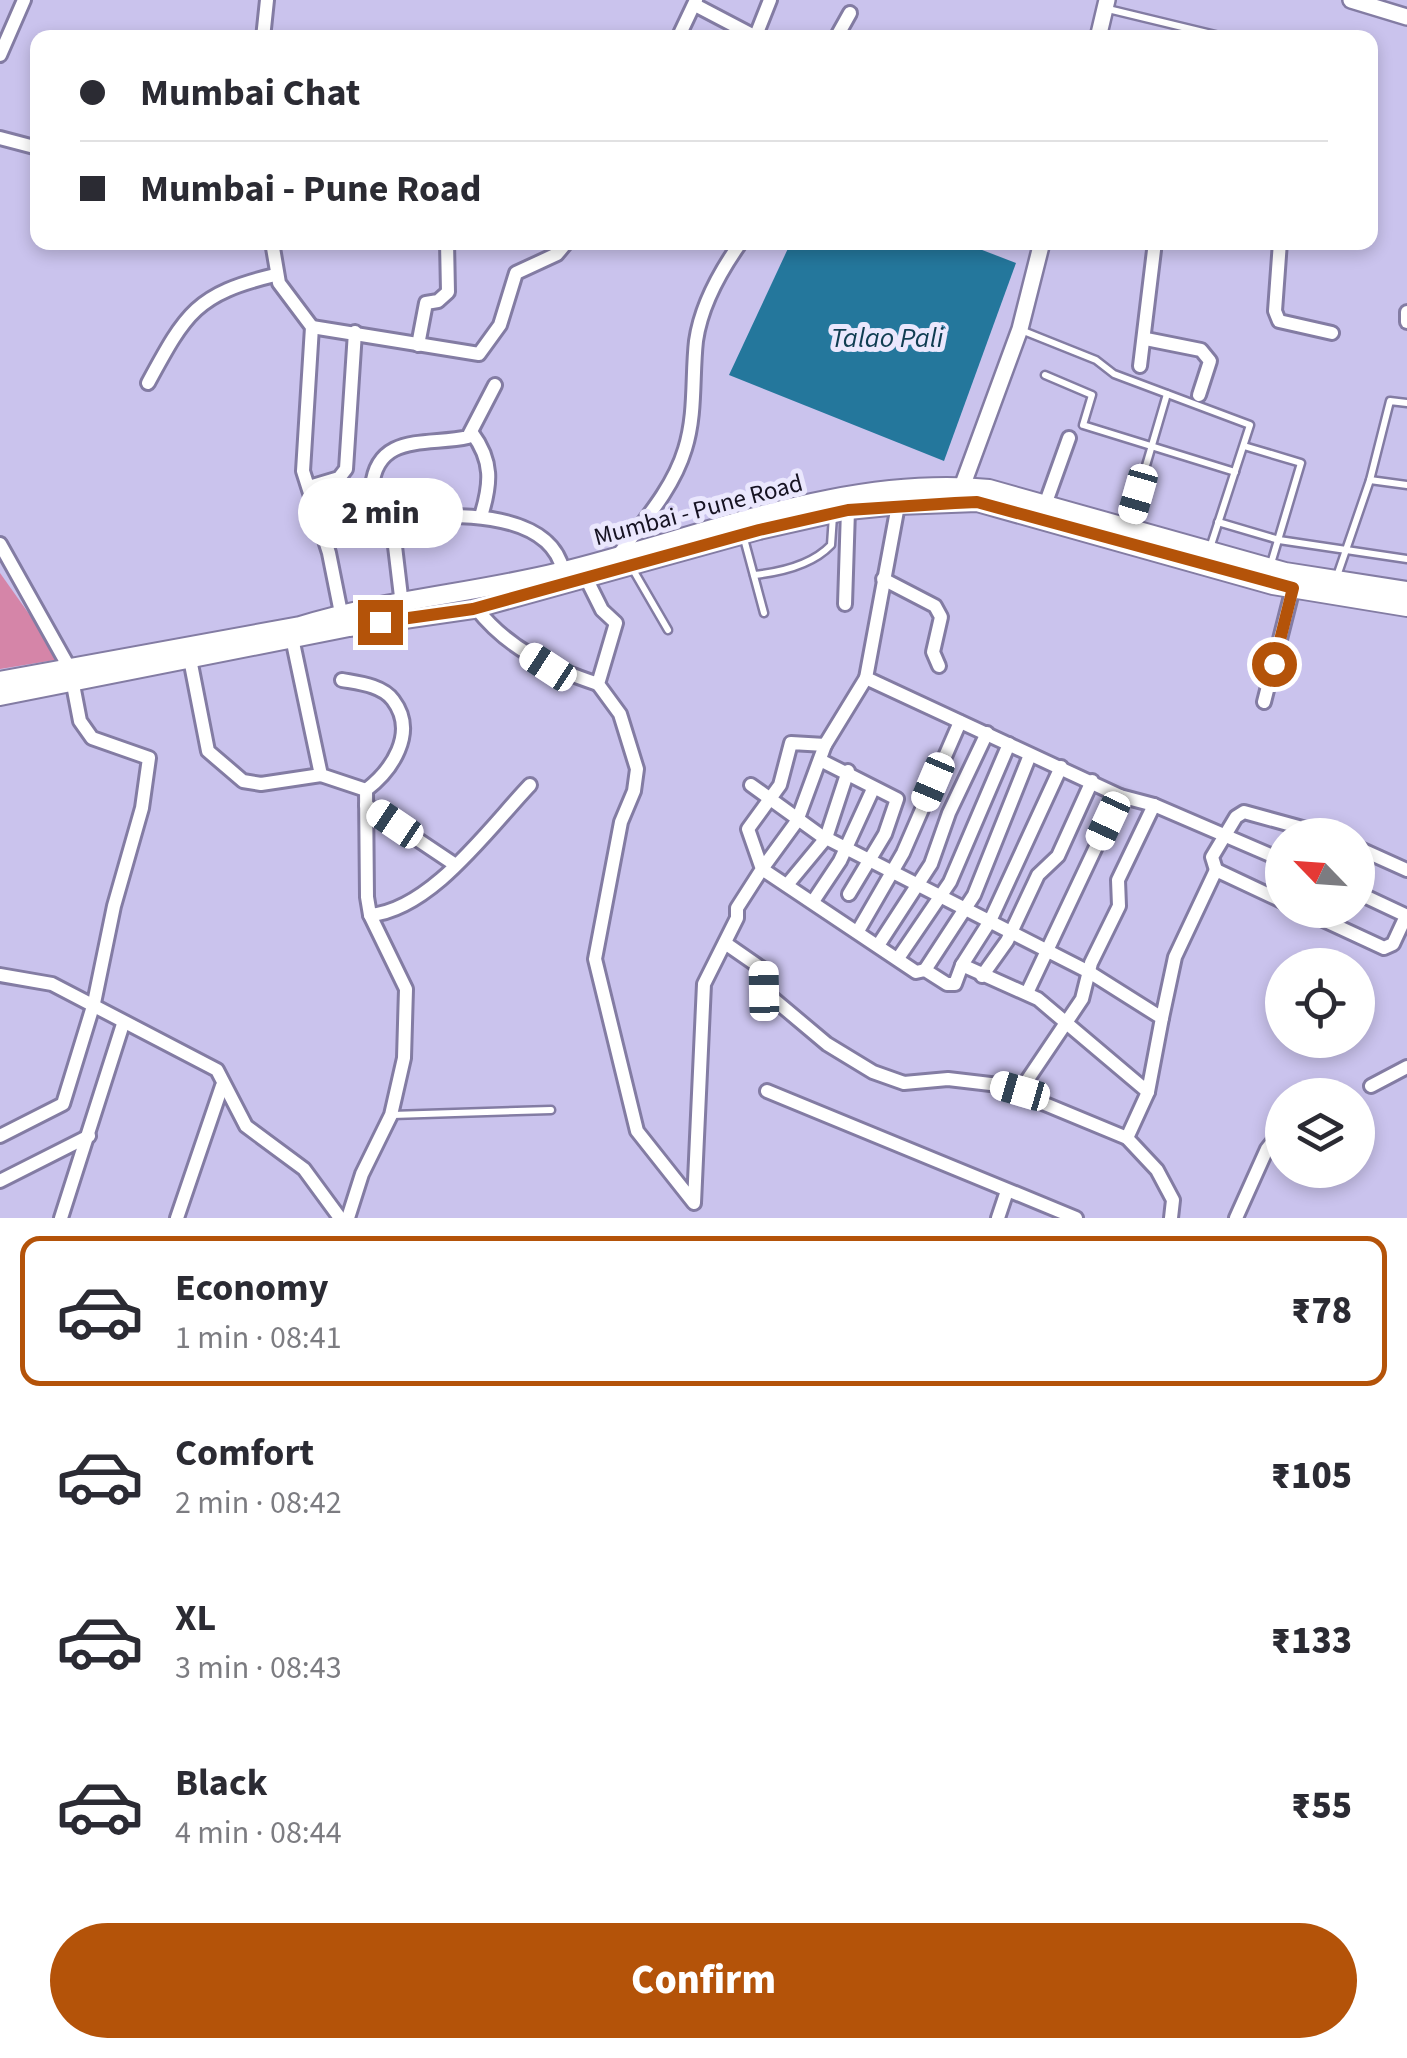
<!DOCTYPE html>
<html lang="en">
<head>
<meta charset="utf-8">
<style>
  body { margin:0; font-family:"Source Sans 3",sans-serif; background:#f7f7f7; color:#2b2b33; height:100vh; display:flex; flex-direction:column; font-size:38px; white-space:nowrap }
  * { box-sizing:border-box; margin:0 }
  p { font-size:32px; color:#7c7c81 }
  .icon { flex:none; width:55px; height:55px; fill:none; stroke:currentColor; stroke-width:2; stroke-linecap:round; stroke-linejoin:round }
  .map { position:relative; height:1218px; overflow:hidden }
  .drawer { display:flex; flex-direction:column; background:#fff; flex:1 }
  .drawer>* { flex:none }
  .hud { position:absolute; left:30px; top:30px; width:1348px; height:220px; border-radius:20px; box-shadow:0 5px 15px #0003; display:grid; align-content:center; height:220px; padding:0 50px; background:#fff }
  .needle { width:65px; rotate:295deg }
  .controls { position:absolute; left:1265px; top:818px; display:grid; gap:20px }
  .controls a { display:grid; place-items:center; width:110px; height:110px; border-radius:50%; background:#fff; box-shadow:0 5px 15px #0003; font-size:50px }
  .end { position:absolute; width:45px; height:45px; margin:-22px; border:12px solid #b45309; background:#fff; box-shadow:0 0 0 5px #fff }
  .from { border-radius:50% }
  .bubble { position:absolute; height:70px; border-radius:35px; background:#fff; box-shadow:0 5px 15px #0003; font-size:32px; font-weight:800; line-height:70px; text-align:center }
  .car { position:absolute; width:30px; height:60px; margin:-30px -15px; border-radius:12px; box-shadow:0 0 8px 2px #0007; background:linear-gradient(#fff 24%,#345 0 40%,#fff 0 76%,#345 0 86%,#fff 0) }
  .hud b { display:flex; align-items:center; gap:35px; height:95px; font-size:38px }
  .hud b+b { border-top:2px solid #e1e1e2 }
  .hud i { width:25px; height:25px; background:#2b2b33 }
  ul { padding:18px 0 0; list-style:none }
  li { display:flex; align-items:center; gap:30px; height:150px; margin:0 20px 15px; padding:0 30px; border:5px solid transparent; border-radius:20px }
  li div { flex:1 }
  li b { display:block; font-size:38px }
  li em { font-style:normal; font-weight:800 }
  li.current { border-color:#b45309 }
  li>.icon { width:90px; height:90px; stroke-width:1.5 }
  .button { display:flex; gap:20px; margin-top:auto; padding:20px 50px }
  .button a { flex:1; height:115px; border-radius:60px; background:#b45309; color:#fff; font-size:40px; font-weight:800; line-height:115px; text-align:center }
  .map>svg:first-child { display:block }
  .green { fill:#d585a8 }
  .water { fill:#24779c }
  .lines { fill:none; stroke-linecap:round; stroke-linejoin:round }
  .service-casing { stroke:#837ca3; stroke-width:11 }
  .minor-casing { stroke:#837ca3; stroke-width:18 }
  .tertiary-casing { stroke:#837ca3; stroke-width:20 }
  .secondary-casing { stroke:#837ca3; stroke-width:22 }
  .service { stroke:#fff; stroke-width:6 }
  .minor { stroke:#fff; stroke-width:12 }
  .tertiary { stroke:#fff; stroke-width:15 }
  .secondary { stroke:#fff; stroke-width:18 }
  .route { stroke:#b45309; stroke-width:12 }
  .labels { text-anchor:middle; stroke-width:10; stroke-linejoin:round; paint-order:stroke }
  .street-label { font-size:25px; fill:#161322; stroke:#eae7fd }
  .water-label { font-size:28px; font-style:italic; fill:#103d52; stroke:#eae7fd }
</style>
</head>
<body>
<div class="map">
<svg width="1407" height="1218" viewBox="0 0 1407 1218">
  <rect width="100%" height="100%" fill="#cac3ed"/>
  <polygon class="green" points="0,573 61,659 0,669"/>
  <polygon class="water" points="791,242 964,243 1016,263 944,461 729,375"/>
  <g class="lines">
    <g class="service-casing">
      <g id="service">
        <polyline points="1108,9 1228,38"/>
        <polyline points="1021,330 1096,360 1114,374 1250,425 1210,548"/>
        <polyline points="1045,375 1092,395 1083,425 1235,472"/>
        <polyline points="1244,446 1301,463 1270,567"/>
        <polyline points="1370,480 1407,485"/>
        <polyline points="1218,522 1279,540 1407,559"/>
        <polyline points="1128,527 1167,394"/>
        <polyline points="743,535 764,613"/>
        <polyline points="632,568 668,630"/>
        <path d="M754,575C782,572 812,565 831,545L833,516"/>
        <polyline points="1336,579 1370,480 1390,401 1407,403"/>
        <polyline points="392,1115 551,1110"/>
      </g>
    </g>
    <g class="minor-casing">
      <g id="minor">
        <polyline points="695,5 758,38"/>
        <polyline points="263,38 267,0"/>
        <polyline points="678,38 696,0"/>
        <polyline points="755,38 770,0"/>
        <polyline points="836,38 850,13"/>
        <polyline points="0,55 24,0"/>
        <polyline points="0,138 38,148"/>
        <polyline points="272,242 279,283 312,327 303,471 329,553 341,613"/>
        <polyline points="1280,242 1275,311 1279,321 1332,333"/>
        <polyline points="1407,312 1407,322"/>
        <polyline points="312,327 479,354 500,325 516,273 557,254 567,242"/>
        <polyline points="1146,339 1201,350 1210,361 1199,395"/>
        <polyline points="418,345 426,303 438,301 448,292 447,242"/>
        <polyline points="1140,366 1155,242"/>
        <path d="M148,383C186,313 196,294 275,275"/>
        <path d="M472,433C493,461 491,484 481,516"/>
        <polyline points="309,487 339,478 346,469 355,332"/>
        <polyline points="899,500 866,678 1120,796 1154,805 1282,860"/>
        <polyline points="1045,505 1069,438"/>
        <path d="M392,521L379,518C371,509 371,500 372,487C377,432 429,446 468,437L495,385"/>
        <polyline points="0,544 70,669 80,721 92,738 149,758 142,808 114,906 94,1003 63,1104 0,1136"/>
        <path d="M619,554C643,522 673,489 685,449C696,414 692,377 696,341C701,306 721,270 741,242"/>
        <polyline points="883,579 935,606 941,617 933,652 939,666"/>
        <polyline points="587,580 602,610 616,623 598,684 620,714 637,769 634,791 621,822 595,959 637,1131 694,1203 704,984 737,918 737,908 762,869 748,829 780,785 791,743 825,745 866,678"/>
        <polyline points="845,604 848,510"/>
        <path d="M402,605L392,521C442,512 550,508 563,571"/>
        <path d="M476,608C508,649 550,668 598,684"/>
        <polyline points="292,638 321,775 366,790 367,897 370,915 406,989 404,1058 391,1115 362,1174 348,1218"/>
        <polyline points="190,659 208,751 243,781 261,784 321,775"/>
        <path d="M342,680C358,683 382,685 393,700C418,733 391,771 366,790"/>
        <polyline points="1264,702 1293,588"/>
        <polyline points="825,745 797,821 762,869 916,972 925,970 947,984 955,984 962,965 1038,999 1148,1092"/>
        <polyline points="820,760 897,799 885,834 849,894"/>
        <polyline points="366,805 454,864"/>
        <polyline points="1358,848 1407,870"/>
        <polyline points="1216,870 1212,857 1236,817 1244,812 1328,835"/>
        <polyline points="787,885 826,838 848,771"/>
        <polyline points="1358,893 1407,916"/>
        <polyline points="814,900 840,861 873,789"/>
        <polyline points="1302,910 1384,948 1393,944 1406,916"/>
        <path d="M370,915C431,910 489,828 530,785"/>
        <polyline points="858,931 903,853 960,722"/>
        <polyline points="725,943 764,970 764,991 827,1044 873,1072 904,1083 948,1079 999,1085 1127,1138 1148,1092 1162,1018 1089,972 820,835 751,785"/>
        <polyline points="879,944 931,864 949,813 987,733"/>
        <polyline points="899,957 950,882 1009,744"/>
        <polyline points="962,965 990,921 1061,767"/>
        <polyline points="925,970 974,895 1030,755"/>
        <polyline points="0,975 52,984 217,1070 246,1126 304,1169 340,1218"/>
        <polyline points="982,976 1007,941 1038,875 1058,856 1092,781"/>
        <polyline points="1027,993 1120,796"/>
        <polyline points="1162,1018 1175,957 1216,870 1282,901"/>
        <polyline points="1371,1086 1407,1067"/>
        <polyline points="767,1091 1076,1218"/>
        <polyline points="1020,1091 1082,999 1091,963 1119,906 1118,880 1154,805"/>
        <polyline points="1127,1138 1157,1170 1173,1200 1171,1218"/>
        <polyline points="0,1181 89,1136"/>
        <polyline points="61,1218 123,1024"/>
        <polyline points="177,1218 222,1086"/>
        <polyline points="998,1218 1007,1191"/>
        <polyline points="1236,1218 1267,1149 1282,1130"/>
      </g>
    </g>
    <g class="tertiary-casing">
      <g id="tertiary">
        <polyline points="1351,0 1407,17"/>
        <polyline points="1098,38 1107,0"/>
        <polyline points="959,495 1020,329 1042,242"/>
      </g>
    </g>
    <g class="secondary-casing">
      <g id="secondary">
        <path d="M0,681L300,626C384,600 474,593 560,572C701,538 841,475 989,489L1285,572L1407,591"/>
        <polyline points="0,696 349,627 473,609 759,530 848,510 899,505 977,502 1273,585 1407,607"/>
      </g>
    </g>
    <use href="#service" class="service"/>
    <use href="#minor" class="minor"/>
    <use href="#tertiary" class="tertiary"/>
    <use href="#secondary" class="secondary"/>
  </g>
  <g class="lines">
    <polyline class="route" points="380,622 473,609 759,530 848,510 955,503 977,502 1293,588 1274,664"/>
  </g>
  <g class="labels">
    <g class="street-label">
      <text transform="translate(698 509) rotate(-15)" y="9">Mumbai - Pune Road</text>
    </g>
    <g class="water-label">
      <text x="887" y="347">Talao Pali</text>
    </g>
  </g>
</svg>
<div class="controls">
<a><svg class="needle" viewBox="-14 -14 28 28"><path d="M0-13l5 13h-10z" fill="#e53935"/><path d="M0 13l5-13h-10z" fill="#7c7c81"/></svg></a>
<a><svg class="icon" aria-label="locate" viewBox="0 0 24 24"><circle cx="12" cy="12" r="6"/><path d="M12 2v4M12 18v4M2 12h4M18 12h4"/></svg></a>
<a><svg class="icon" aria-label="layers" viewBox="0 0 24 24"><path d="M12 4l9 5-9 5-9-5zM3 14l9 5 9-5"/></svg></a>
</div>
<i class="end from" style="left:1274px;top:664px"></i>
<i class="end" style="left:380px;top:622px"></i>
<div class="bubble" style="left:298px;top:478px;width:165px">2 min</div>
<i class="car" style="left:1138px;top:494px;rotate:196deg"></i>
<i class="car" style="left:548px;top:667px;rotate:303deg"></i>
<i class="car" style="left:933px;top:782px;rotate:203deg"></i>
<i class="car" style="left:1108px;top:821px;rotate:205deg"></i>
<i class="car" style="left:395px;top:824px;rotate:304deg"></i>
<i class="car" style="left:764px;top:991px;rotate:359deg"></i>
<i class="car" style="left:1020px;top:1091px;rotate:286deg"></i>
<div class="hud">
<b><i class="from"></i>Mumbai Chat</b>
<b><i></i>Mumbai - Pune Road</b>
</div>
</div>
<section class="drawer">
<ul>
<li class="current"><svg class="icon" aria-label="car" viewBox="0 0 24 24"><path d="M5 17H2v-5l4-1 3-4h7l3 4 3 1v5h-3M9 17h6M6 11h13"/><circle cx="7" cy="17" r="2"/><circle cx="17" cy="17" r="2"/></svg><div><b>Economy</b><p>1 min · 08:41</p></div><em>₹78</em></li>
<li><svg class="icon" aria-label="car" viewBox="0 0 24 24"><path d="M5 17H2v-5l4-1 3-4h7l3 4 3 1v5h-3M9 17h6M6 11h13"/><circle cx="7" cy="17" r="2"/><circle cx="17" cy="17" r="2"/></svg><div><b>Comfort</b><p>2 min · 08:42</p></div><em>₹105</em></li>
<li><svg class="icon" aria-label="car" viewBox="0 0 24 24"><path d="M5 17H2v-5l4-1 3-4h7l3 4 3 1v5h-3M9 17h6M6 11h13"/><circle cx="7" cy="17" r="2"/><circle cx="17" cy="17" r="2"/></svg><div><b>XL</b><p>3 min · 08:43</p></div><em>₹133</em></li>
<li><svg class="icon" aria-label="car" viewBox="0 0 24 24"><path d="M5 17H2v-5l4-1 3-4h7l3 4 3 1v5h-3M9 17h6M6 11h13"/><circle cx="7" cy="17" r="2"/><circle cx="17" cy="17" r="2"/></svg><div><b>Black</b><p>4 min · 08:44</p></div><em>₹55</em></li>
</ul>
<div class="button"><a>Confirm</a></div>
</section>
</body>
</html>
